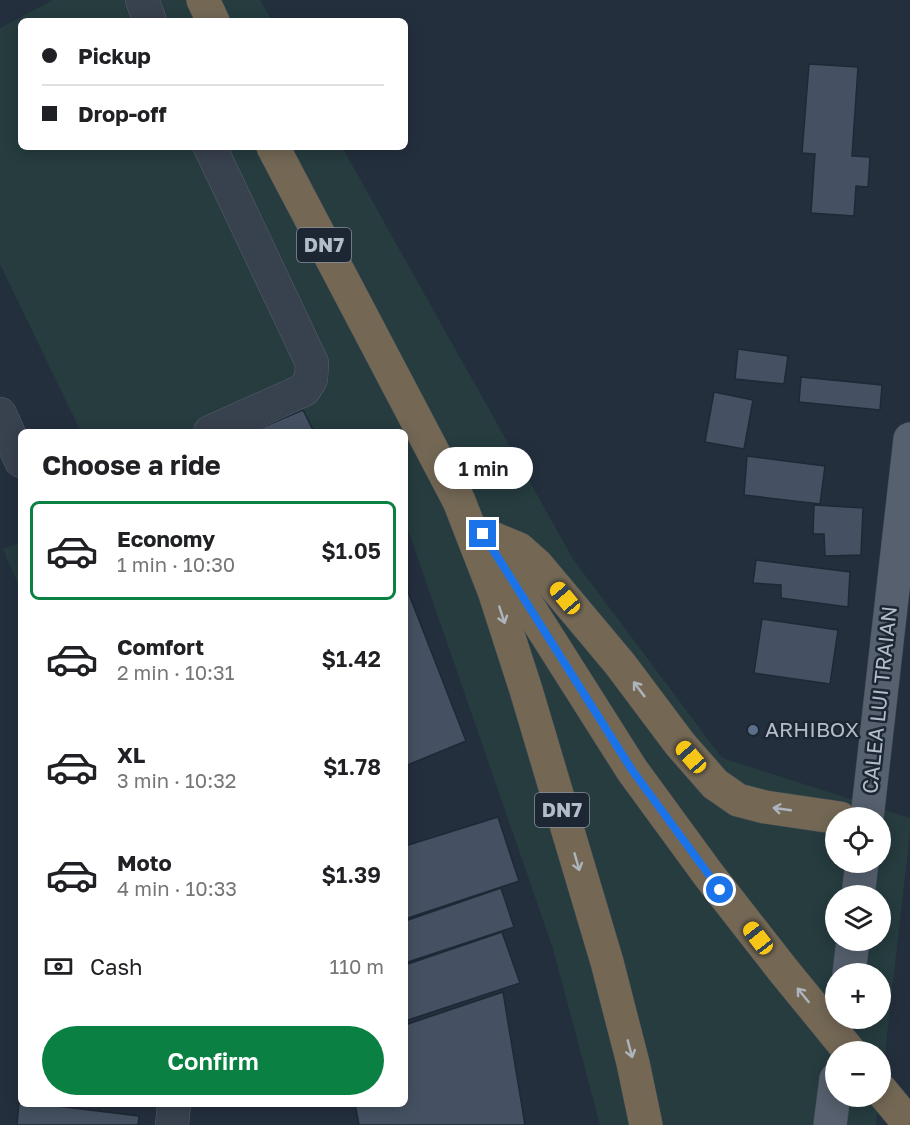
<!DOCTYPE html>
<html lang="en">
<head>
<meta charset="utf-8">
<style>
  body { margin:0; font-family:"Golos Text",sans-serif; background:#f2f2f2; color:#202124; height:100vh; display:flex; flex-direction:column; font-size:22px; white-space:nowrap }
  * { box-sizing:border-box; margin:0 }
  p { font-size:20px; color:#757577 }
  .icon { flex:none; width:33px; height:33px; fill:none; stroke:currentColor; stroke-width:2; stroke-linecap:round; stroke-linejoin:round }
  .map { position:relative; flex:1; overflow:hidden }
  .sheet { position:absolute; left:18px; top:429px; width:390px; height:678px; display:flex; flex-direction:column; background:#fff; border-radius:9px; box-shadow:0 3px 15px #0003 }
  .sheet>* { flex:none }
  .guide { position:absolute; left:18px; top:18px; width:390px; height:132px; border-radius:9px; box-shadow:0 3px 15px #0003; display:grid; align-content:center; height:132px; padding:0 24px; background:#fff }
  .fabs { position:absolute; left:825px; top:807px; display:grid; gap:12px }
  .fabs a { display:grid; place-items:center; width:66px; height:66px; border-radius:50%; background:#fff; box-shadow:0 3px 15px #0003; font-size:30px }
  .end { position:absolute; width:27px; height:27px; margin:-14px; border:8px solid #1a73e8; background:#fff; box-shadow:0 0 0 3px #fff }
  .from { border-radius:50% }
  .bubble { position:absolute; height:42px; border-radius:21px; background:#fff; box-shadow:0 3px 15px #0003; font-size:20px; font-weight:600; line-height:42px; text-align:center }
  .car { position:absolute; width:18px; height:36px; margin:-18px -9px; border-radius:8px; box-shadow:0 0 4px 2px #0007; background:linear-gradient(#f5c518 24%,#345 0 40%,#f5c518 0 76%,#345 0 86%,#f5c518 0) }
  .guide b { display:flex; align-items:center; gap:21px; height:57px; font-size:22px }
  .guide b+b { border-top:2px solid #e0e0e0 }
  .guide i { width:15px; height:15px; background:#202124 }
  ul { padding:0; list-style:none }
  li { display:flex; align-items:center; gap:18px; height:99px; margin:0 12px 9px; padding:0 12px; border:3px solid transparent; border-radius:9px }
  li div { flex:1 }
  li b { display:block; font-size:22px }
  li em { font-style:normal; font-weight:600 }
  li.on { border-color:#0b8043 }
  li>.icon { width:54px; height:54px; stroke-width:1.5 }
  h2 { padding:0 24px; font-size:27px; line-height:72px }
  .pay { display:flex; align-items:center; gap:15px; height:66px; padding:0 24px; font-size:22px }
  .pay p { margin-inline-start:auto }
  .button { display:flex; gap:12px; margin-top:auto; padding:12px 24px }
  .button a { flex:1; height:69px; border-radius:36px; background:#0b8043; color:#fff; font-size:24px; font-weight:600; line-height:69px; text-align:center }
  .map>svg:first-child { display:block }
  .green { fill:#263c3f; fill-rule:evenodd }
  .building { fill:#455162; stroke:#1f2835; stroke-width:1.5 }
  .lines { fill:none; stroke-linecap:round; stroke-linejoin:round }
  .minor-casing { stroke:#565f6c; stroke-width:34 }
  .major-casing { stroke:#414a57; stroke-width:34 }
  .highway-casing { stroke:#434c59; stroke-width:34 }
  .minor { stroke:#38414e; stroke-width:33 }
  .major { stroke:#56606e; stroke-width:33 }
  .highway { stroke:#746855; stroke-width:33 }
  .highway-bridge-casing { stroke:#434c59; stroke-width:34; stroke-linecap:butt }
  .highway-bridge { stroke:#746855; stroke-width:33 }
  .oneway { stroke:#aeb4bd }
  .route { stroke:#1a73e8; stroke-width:8 }
  .service-dot { fill:#5c6f8a; stroke:#1d2633; stroke-width:2 }
  .labels { text-anchor:middle; stroke-width:5; stroke-linejoin:round; paint-order:stroke }
  .shield { fill:#1d2633; stroke:#878f9c; stroke-width:1.5 }
  .shield-label { font-size:20px; font-weight:bold; fill:#b4bcc9 }
  .street-label { font-size:21px; fill:#b4bcc9; stroke:#1d2633 }
  .poi-label { font-size:21px; fill:#b4bcc9; stroke:#1d2633; text-anchor:start }
</style>
</head>
<body>
<div class="map">
<svg width="910" height="1125" viewBox="0 0 910 1125">
  <rect width="100%" height="100%" fill="#242f3e"/>
  <g class="green">
    <path d="M53,0H260L272,21H21V147H342L573,559L722,758L910,818V832L881,1088L880,1052H836V1096L879,1097L876,1125H600L553,949L405,521V432H81L0,264V28ZM836,818H880V862H836ZM836,896H880V940H836ZM836,974H880V1018H836Z"/>
    <polygon points="21,542 21,591 3,549"/>
  </g>
  <g class="building">
    <polygon points="809,64 858,67 852,156 870,157 868,187 856,186 854,216 811,213 815,154 802,153"/>
    <polygon points="738,349 788,356 784,384 735,379"/>
    <polygon points="801,377 882,385 880,410 799,402"/>
    <polygon points="714,392 753,400 744,449 705,442"/>
    <polygon points="303,410 314,432 251,432"/>
    <polygon points="747,456 825,466 820,504 744,495"/>
    <polygon points="814,505 863,508 861,555 825,556 824,534 813,534"/>
    <polygon points="756,560 850,572 848,607 781,598 781,585 753,583"/>
    <polygon points="405,584 466,741 405,766"/>
    <polygon points="762,619 838,630 830,684 754,673"/>
    <polygon points="498,817 519,881 405,919 405,846"/>
    <polygon points="501,888 514,927 405,963 405,921"/>
    <polygon points="502,932 520,983 405,1021 405,965"/>
    <polygon points="503,992 525,1125 359,1125 355,1104 405,1104 405,1025"/>
    <polygon points="19,1102 21,1104 40,1104 139,1116 138,1125 17,1125"/>
  </g>
  <g class="lines">
    <g class="minor-casing">
      <g id="minor">
        <polyline points="142,0 150,21"/>
        <polyline points="0,414 21,461"/>
        <polyline points="210,432 304,390 311,379 312,363 210,147"/>
        <polyline points="172,1125 174,1104"/>
      </g>
    </g>
    <g class="major-casing">
      <g id="major">
        <polyline points="867,818 910,439"/>
        <polyline points="858,896 862,862"/>
        <polyline points="849,974 853,940"/>
        <polyline points="830,1125 836,1079"/>
      </g>
    </g>
    <g class="highway-casing">
      <g id="highway">
        <polyline points="203,0 213,21"/>
        <polyline points="273,147 459,501 494,591 526,690 607,962 633,1063 646,1125"/>
        <polyline points="483,534 519,549 537,565 620,664 680,744 715,784 738,800 765,807 840,818"/>
        <polyline points="494,552 632,770 708,874 783,970"/>
        <polyline points="880,1089 910,1125"/>
      </g>
    </g>
    <use href="#minor" class="minor"/>
    <use href="#major" class="major"/>
    <use href="#highway" class="highway"/>
    <g class="highway-bridge-casing">
      <polyline id="highway-bridge" points="783,970 850,1052"/>
    </g>
    <use href="#highway-bridge" class="highway-bridge"/>
  </g>
  <defs><path id="oneway-shaft" d="M-6 0H5M1.5-3L5.5 0L1.5 3" fill="none" stroke-width="1.6" stroke-linecap="round" stroke-linejoin="round" transform="scale(1.5)"/></defs>
  <g class="oneway">
    <use href="#oneway-shaft" transform="translate(502 615) rotate(72)"/>
    <use href="#oneway-shaft" transform="translate(639 689) rotate(-127)"/>
    <use href="#oneway-shaft" transform="translate(782 809) rotate(-172)"/>
    <use href="#oneway-shaft" transform="translate(577 862) rotate(74)"/>
    <use href="#oneway-shaft" transform="translate(803 995) rotate(-129)"/>
    <use href="#oneway-shaft" transform="translate(630 1049) rotate(75)"/>
  </g>
  <g class="lines">
    <polyline class="route" points="483,534 632,770 720,890"/>
  </g>
  <circle class="service-dot" cx="753" cy="730" r="6"/>
  <g class="labels">
    <g class="shield">
      <rect x="297" y="228" width="54" height="34" rx="4.5"/>
      <rect x="535" y="793" width="54" height="34" rx="4.5"/>
    </g>
    <g class="shield-label">
      <text x="324" y="252">DN7</text>
      <text x="562" y="817">DN7</text>
    </g>
    <g class="street-label">
      <text transform="translate(880 700) rotate(-84)" y="7">CALEA LUI TRAIAN</text>
    </g>
    <g class="poi-label">
      <text x="765" y="737">ARHIBOX</text>
    </g>
  </g>
</svg>
<div class="fabs">
<a><svg class="icon" aria-label="locate" viewBox="0 0 24 24"><circle cx="12" cy="12" r="6"/><path d="M12 2v4M12 18v4M2 12h4M18 12h4"/></svg></a>
<a><svg class="icon" aria-label="layers" viewBox="0 0 24 24"><path d="M12 4l9 5-9 5-9-5zM3 14l9 5 9-5"/></svg></a>
<a>+</a>
<a>−</a>
</div>
<i class="end from" style="left:720px;top:890px"></i>
<i class="end" style="left:483px;top:534px"></i>
<div class="bubble" style="left:434px;top:447px;width:99px">1 min</div>
<i class="car" style="left:565px;top:598px;rotate:320deg"></i>
<i class="car" style="left:691px;top:757px;rotate:319deg"></i>
<i class="car" style="left:758px;top:938px;rotate:322deg"></i>
<div class="guide">
<b><i class="from"></i>Pickup</b>
<b><i></i>Drop-off</b>
</div>
<section class="sheet">
<h2>Choose a ride</h2>
<ul>
<li class="on"><svg class="icon" aria-label="car" viewBox="0 0 24 24"><path d="M5 17H2v-5l4-1 3-4h7l3 4 3 1v5h-3M9 17h6M6 11h13"/><circle cx="7" cy="17" r="2"/><circle cx="17" cy="17" r="2"/></svg><div><b>Economy</b><p>1 min · 10:30</p></div><em>$1.05</em></li>
<li><svg class="icon" aria-label="car" viewBox="0 0 24 24"><path d="M5 17H2v-5l4-1 3-4h7l3 4 3 1v5h-3M9 17h6M6 11h13"/><circle cx="7" cy="17" r="2"/><circle cx="17" cy="17" r="2"/></svg><div><b>Comfort</b><p>2 min · 10:31</p></div><em>$1.42</em></li>
<li><svg class="icon" aria-label="car" viewBox="0 0 24 24"><path d="M5 17H2v-5l4-1 3-4h7l3 4 3 1v5h-3M9 17h6M6 11h13"/><circle cx="7" cy="17" r="2"/><circle cx="17" cy="17" r="2"/></svg><div><b>XL</b><p>3 min · 10:32</p></div><em>$1.78</em></li>
<li><svg class="icon" aria-label="car" viewBox="0 0 24 24"><path d="M5 17H2v-5l4-1 3-4h7l3 4 3 1v5h-3M9 17h6M6 11h13"/><circle cx="7" cy="17" r="2"/><circle cx="17" cy="17" r="2"/></svg><div><b>Moto</b><p>4 min · 10:33</p></div><em>$1.39</em></li>
</ul>
<div class="pay"><svg class="icon" aria-label="cash" viewBox="0 0 24 24"><path d="M3 7h18v10H3z"/><circle cx="12" cy="12" r="2"/></svg>Cash<p>110 m</p></div>
<div class="button"><a>Confirm</a></div>
</section>
</div>
</body>
</html>
